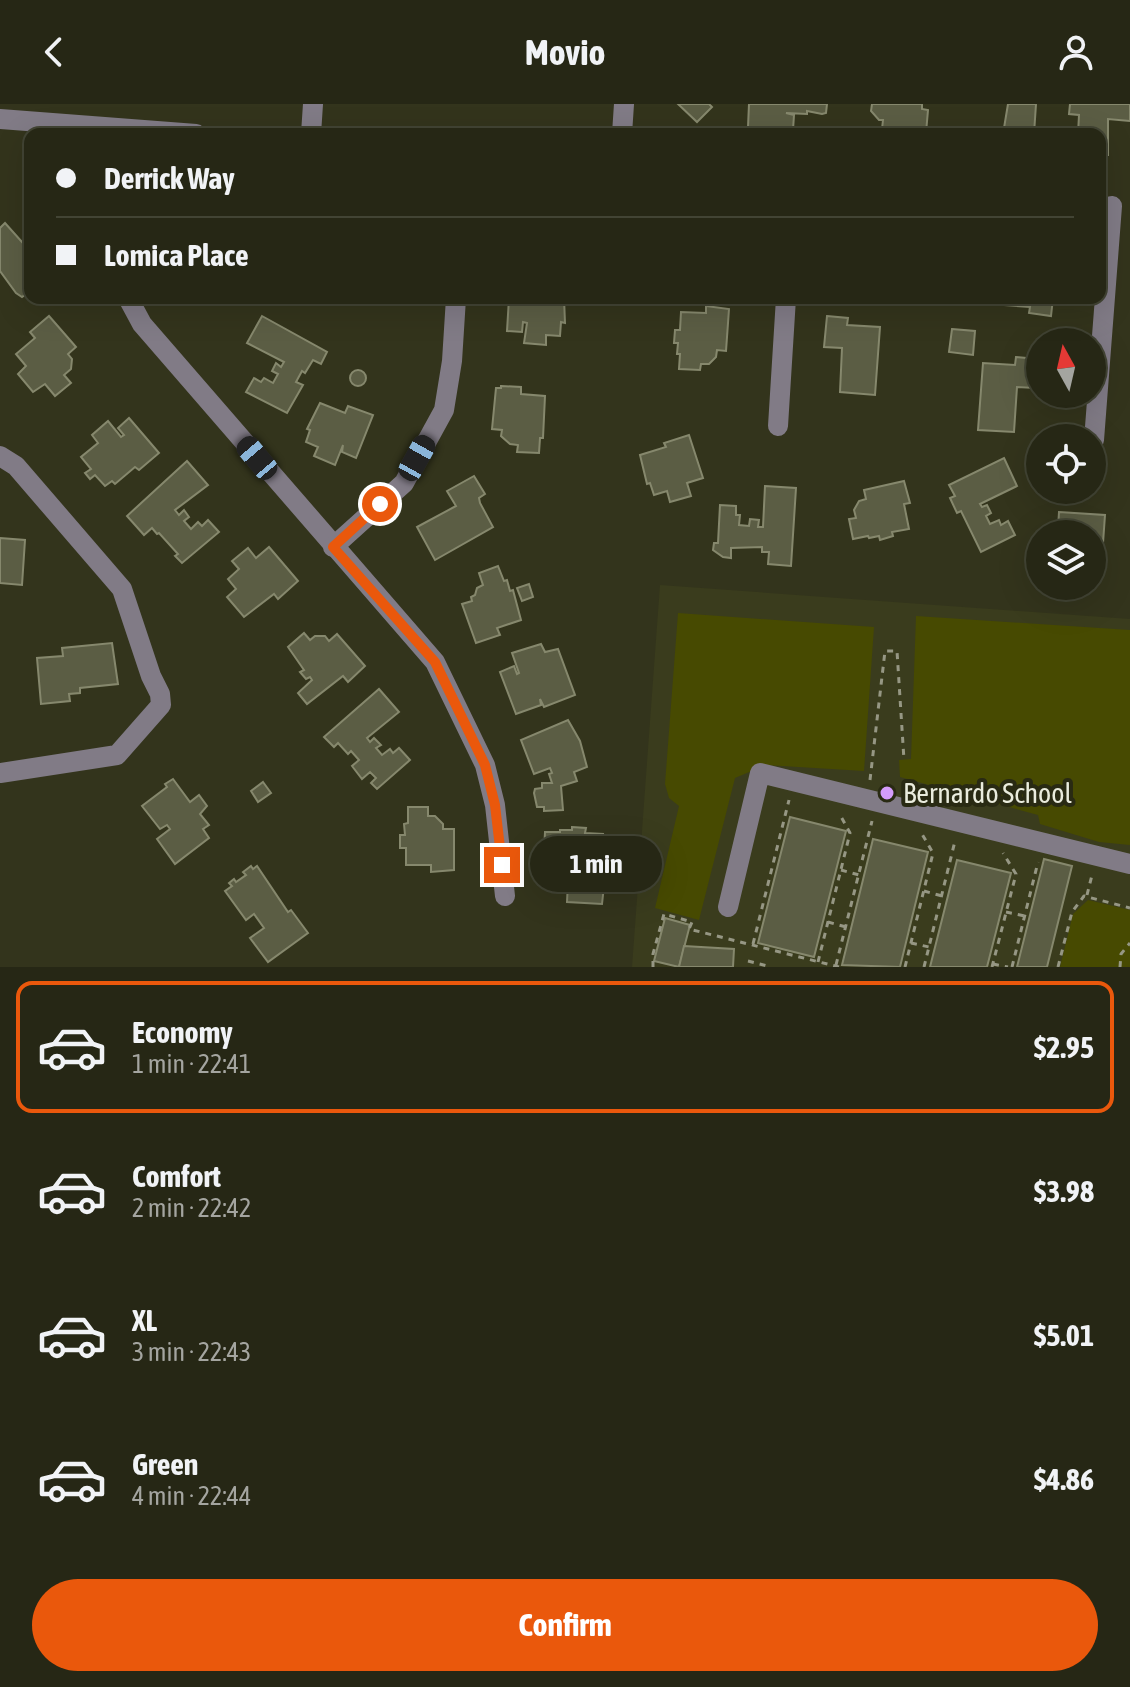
<!DOCTYPE html>
<html lang="en">
<head>
<meta charset="utf-8">
<style>
  body { margin:0; font-family:"Asap Condensed",sans-serif; background:#2e2f1e; color:#f1f3f6; height:100vh; display:flex; flex-direction:column; font-size:30px; white-space:nowrap }
  * { box-sizing:border-box; margin:0 }
  p { font-size:26px; color:#a4a5a0 }
  .icon { flex:none; width:44px; height:44px; fill:none; stroke:currentColor; stroke-width:2; stroke-linecap:round; stroke-linejoin:round }
  .map { position:relative; height:863px; overflow:hidden }
  .side { display:flex; flex-direction:column; background:#262715; flex:1 }
  .side>* { flex:none }
  .guide { position:absolute; left:24px; top:24px; width:1082px; height:176px; border-radius:16px; box-shadow:0 8px 32px #0002,0 0 0 2px #424434; display:grid; align-content:center; height:176px; padding:0 32px; background:#262715 }
  .needle { width:52px; rotate:352deg }
  .controls { position:absolute; left:1026px; top:224px; display:grid; gap:16px }
  .controls a { display:grid; place-items:center; width:80px; height:80px; border-radius:50%; background:#262715; box-shadow:0 8px 32px #0002,0 0 0 2px #424434; font-size:40px }
  .end { position:absolute; width:36px; height:36px; margin:-18px; border:10px solid #ea580c; background:#fff; box-shadow:0 0 0 4px #fff }
  .from { border-radius:50% }
  .bubble { position:absolute; height:56px; border-radius:28px; background:#262715; box-shadow:0 8px 32px #0002,0 0 0 2px #424434; font-size:26px; font-weight:700; line-height:56px; text-align:center }
  .car { position:absolute; width:24px; height:48px; margin:-24px -12px; border-radius:10px; box-shadow:0 0 6px 2px #0007; background:linear-gradient(#222 24%,#8ab4d8 0 40%,#222 0 76%,#8ab4d8 0 86%,#222 0) }
  .guide b { display:flex; align-items:center; gap:28px; height:76px; font-size:30px }
  .guide b+b { border-top:2px solid #424434 }
  .guide i { width:20px; height:20px; background:#f1f3f6 }
  ul { padding:14px 0 0; list-style:none }
  li { display:flex; align-items:center; gap:24px; height:132px; margin:0 16px 12px; padding:0 16px; border:4px solid transparent; border-radius:16px }
  li div { flex:1 }
  li b { display:block; font-size:30px }
  li em { font-style:normal; font-weight:700 }
  li.selected { border-color:#ea580c }
  li>.icon { width:72px; height:72px; stroke-width:1.5 }
  .action { display:flex; gap:16px; margin-top:auto; padding:16px 32px }
  .action a { flex:1; height:92px; border-radius:48px; background:#ea580c; color:#fff; font-size:32px; font-weight:700; line-height:92px; text-align:center }
  header { display:flex; justify-content:space-between; align-items:center; height:104px; padding:0 32px; background:#262715; font-size:36px; font-weight:700 }
  .map>svg:first-child { display:block }
  .built { fill:#3a3c1d }
  .green { fill:#474a01 }
  .building { fill:#5b5d44; stroke:#86886d; stroke-width:2 }
  .lines { fill:none; stroke-linecap:round; stroke-linejoin:round }
  .path { stroke:#969784; stroke-width:3; stroke-dasharray:6 6; stroke-linecap:butt }
  .minor { stroke:#817b86; stroke-width:20 }
  .route { stroke:#ea580c; stroke-width:10 }
  .poi-dot { fill:#d49cfb; stroke:#292a13; stroke-width:3 }
  .labels { text-anchor:middle; stroke-width:8; stroke-linejoin:round; paint-order:stroke }
  .poi-label { font-size:28px; fill:#eaecdd; stroke:#292a13; text-anchor:start }
</style>
</head>
<body>
<header><svg class="icon" aria-label="back" viewBox="0 0 24 24"><path d="M15 5l-7 7 7 7"/></svg>Movio<svg class="icon" aria-label="person" viewBox="0 0 24 24"><circle cx="12" cy="8" r="4"/><path d="M4 21q1-7 8-7t8 7"/></svg></header>
<div class="map">
<svg width="1130" height="863" viewBox="0 0 1130 863">
  <rect width="100%" height="100%" fill="#33341c"/>
  <polygon class="built" points="660,481 1130,515 1130,863 632,863"/>
  <g class="green">
    <polygon points="678,509 874,523 864,667 766,661 735,674 699,816 655,804 679,702 669,694 665,680"/>
    <polygon points="916,512 1130,526 1130,741 1099,738 1040,720 1038,711 900,673 899,656 911,655"/>
    <polygon points="1088,796 1130,806 1130,863 1060,863 1073,810"/>
  </g>
  <g class="building">
    <polygon points="678,0 709,0 712,3 697,18"/>
    <polygon points="749,0 827,0 826,9 822,10 807,7 807,10 786,9 794,11 793,26 748,23"/>
    <polygon points="872,0 922,0 922,5 928,6 926,29 882,25 883,16 879,16 871,7"/>
    <polygon points="1008,0 1036,0 1034,30 1003,30"/>
    <polygon points="1070,0 1130,0 1130,17 1108,15 1108,51 1100,51 1100,30 1078,30 1079,11 1069,10"/>
    <polygon points="5,119 30,147 30,187 22,193 16,189 0,167 0,124"/>
    <polygon points="509,194 564,194 565,219 561,218 560,232 546,231 546,241 524,239 527,219 523,218 522,228 507,227"/>
    <polygon points="1006,194 1053,194 1051,212 1029,209 1030,203 1005,201"/>
    <polygon points="706,202 729,205 726,247 717,246 716,253 709,260 701,260 700,266 679,265 680,250 677,250 678,239 674,239 675,226 680,226 681,208 706,209"/>
    <polygon points="49,212 76,243 68,250 72,255 71,265 64,271 71,279 55,292 45,280 33,288 18,270 26,262 16,250 35,234 30,228"/>
    <polygon points="262,212 327,248 321,260 313,256 305,269 302,267 296,278 303,281 287,309 246,288 254,274 261,278 264,274 273,279 278,270 272,267 276,259 281,263 284,258 247,239"/>
    <polygon points="827,212 848,214 847,221 880,223 875,291 840,288 842,244 824,243"/>
    <polygon points="952,225 975,227 973,251 949,248"/>
    <polygon points="1016,253 1037,255 1035,284 1017,283 1014,328 978,326 983,259 1015,261"/>
    <circle cx="358" cy="274" r="8"/>
    <polygon points="501,282 521,283 521,290 545,292 543,334 540,334 539,349 517,348 518,341 510,340 501,332 502,326 492,325 496,284 501,284"/>
    <polygon points="320,299 345,309 348,302 373,311 356,354 342,348 343,341 335,361 314,352 318,343 306,338 310,326 307,325"/>
    <polygon points="129,314 159,349 139,366 135,363 115,380 112,377 105,382 95,371 90,375 85,369 91,365 81,353 98,339 92,331 108,317 121,333 124,331 118,324"/>
    <polygon points="689,331 703,374 687,379 691,392 670,398 667,387 654,391 650,379 647,380 640,351 666,343 664,339"/>
    <polygon points="1004,354 1017,382 980,400 982,403 987,401 991,409 986,412 990,420 999,416 1001,421 1008,417 1015,431 981,448 961,407 957,409 950,394 955,392 949,381"/>
    <polygon points="187,357 208,381 175,406 179,411 184,406 189,413 184,417 191,425 198,418 202,422 208,416 219,428 182,459 175,452 178,450 159,429 157,430 152,424 144,431 127,412"/>
    <polygon points="474,372 485,390 479,394 480,399 493,423 435,456 417,423 456,402 447,387"/>
    <polygon points="904,377 910,399 904,400 909,425 892,428 893,432 880,436 879,432 869,434 868,432 853,435 849,415 856,414 854,406 859,397 866,395 864,386"/>
    <polygon points="765,382 796,384 791,462 768,460 769,448 762,448 762,443 731,444 731,454 723,453 713,446 714,439 718,439 720,401 736,402 736,411 740,411 739,421 749,422 750,415 759,416 758,423 763,423"/>
    <polygon points="1059,408 1105,411 1103,439 1097,438 1095,464 1092,464 1092,430 1045,430 1045,424 1058,425"/>
    <polygon points="0,434 25,436 22,481 0,479"/>
    <polygon points="269,443 298,477 278,495 274,490 244,513 227,493 236,485 228,475 239,465 232,457 248,444 256,454"/>
    <polygon points="498,462 504,477 507,476 510,487 513,486 521,516 497,524 500,531 476,539 462,500 472,497 471,493 475,491 477,484 483,481 479,469"/>
    <polygon points="529,480 533,493 522,497 517,484"/>
    <polygon points="304,529 310,536 315,532 325,532 329,537 337,530 365,562 348,578 343,572 307,600 298,589 312,576 310,573 306,575 300,568 304,566 288,543"/>
    <polygon points="112,539 118,580 80,584 80,589 69,590 70,597 41,600 37,554 63,552 62,544"/>
    <polygon points="541,540 545,548 558,545 575,591 544,603 540,595 541,601 516,610 500,568 514,562 517,570 519,569 512,549"/>
    <polygon points="379,585 399,608 367,634 370,638 374,634 381,641 376,644 382,651 390,645 393,649 399,644 410,656 377,685 371,679 376,674 370,668 362,675 352,662 359,656 351,647 348,650 338,639 334,643 324,633"/>
    <polygon points="568,616 580,637 587,663 574,668 577,677 561,682 563,706 544,707 544,703 537,703 534,689 535,685 542,684 542,679 552,679 549,670 552,669 550,664 534,670 521,636"/>
    <polygon points="173,675 190,698 199,691 207,702 200,710 209,721 203,725 209,734 175,760 157,735 170,725 167,721 160,725 142,702 167,683 165,680"/>
    <polygon points="263,678 271,689 258,698 251,687"/>
    <polygon points="408,703 428,703 428,712 435,712 443,720 443,725 454,725 454,766 431,768 431,761 406,761 406,744 400,744 400,731 405,731 404,720 408,719"/>
    <polygon points="790,713 846,727 814,853 758,839"/>
    <polygon points="572,723 586,724 585,729 603,730 601,755 607,755 602,800 567,798 568,777 563,776 564,765 558,765 552,757 552,749 544,748 545,728 560,728 560,726 572,726"/>
    <polygon points="873,735 928,748 900,863 842,861"/>
    <polygon points="1044,755 1072,762 1047,863 1017,863"/>
    <polygon points="957,756 1011,769 987,863 930,863"/>
    <polygon points="251,762 253,765 257,762 288,808 291,806 308,829 268,858 250,834 264,824 254,810 246,816 225,787 232,782 229,779 234,775 236,778 246,771 243,768"/>
    <polygon points="665,814 690,821 679,863 654,857"/>
    <polygon points="684,842 734,845 733,863 679,863"/>
  </g>
  <g class="lines">
    <g class="path">
      <polyline points="870,676 885,547 897,547 904,656"/>
      <polyline points="841,766 859,771"/>
      <polyline points="924,787 942,792"/>
      <polyline points="1087,791 1092,771"/>
      <polyline points="1006,808 1025,812"/>
      <polyline points="828,818 846,823"/>
      <polyline points="911,839 929,843"/>
      <polyline points="753,840 789,696"/>
      <polyline points="748,857 771,863"/>
      <polyline points="818,858 850,729 839,709"/>
      <polyline points="993,860 1008,863"/>
      <polyline points="836,861 872,717"/>
      <polyline points="653,863 653,850 664,810 692,818 689,825 839,863"/>
      <polyline points="905,863 933,749 922,730"/>
      <polyline points="924,863 955,737"/>
      <polyline points="992,863 1016,770 1003,749"/>
      <polyline points="1012,863 1038,758"/>
      <polyline points="1058,863 1072,808 1084,792 1130,804"/>
      <polyline points="1120,863 1121,850 1130,839"/>
    </g>
    <g class="minor">
      <polyline points="0,15 196,30"/>
      <polyline points="311,30 313,0"/>
      <polyline points="622,30 624,0"/>
      <polyline points="128,194 142,220 435,558 485,661 495,701 505,792"/>
      <polyline points="778,322 786,194"/>
      <polyline points="1094,336 1112,102"/>
      <polyline points="0,352 16,362 122,485 151,572 160,590 161,601 117,651 0,669"/>
      <polyline points="333,443 404,379 444,306 452,257 456,194"/>
      <polyline points="728,803 760,669 1130,760"/>
    </g>
  </g>
  <g class="lines">
    <polyline class="route" points="380,400 333,443 435,558 485,661 495,701 502,761"/>
  </g>
  <circle class="poi-dot" cx="887" cy="689" r="8"/>
  <g class="labels">
    <g class="poi-label">
      <text x="903" y="699">Bernardo School</text>
    </g>
  </g>
</svg>
<div class="controls">
<a><svg class="needle" viewBox="-14 -14 28 28"><path d="M0-13l5 13h-10z" fill="#e53935"/><path d="M0 13l5-13h-10z" fill="#a4a5a0"/></svg></a>
<a><svg class="icon" aria-label="locate" viewBox="0 0 24 24"><circle cx="12" cy="12" r="6"/><path d="M12 2v4M12 18v4M2 12h4M18 12h4"/></svg></a>
<a><svg class="icon" aria-label="layers" viewBox="0 0 24 24"><path d="M12 4l9 5-9 5-9-5zM3 14l9 5 9-5"/></svg></a>
</div>
<i class="end from" style="left:380px;top:400px"></i>
<i class="end" style="left:502px;top:761px"></i>
<div class="bubble" style="left:530px;top:732px;width:132px">1 min</div>
<i class="car" style="left:257px;top:354px;rotate:320deg"></i>
<i class="car" style="left:417px;top:354px;rotate:29deg"></i>
<div class="guide">
<b><i class="from"></i>Derrick Way</b>
<b><i></i>Lomica Place</b>
</div>
</div>
<section class="side">
<ul>
<li class="selected"><svg class="icon" aria-label="car" viewBox="0 0 24 24"><path d="M5 17H2v-5l4-1 3-4h7l3 4 3 1v5h-3M9 17h6M6 11h13"/><circle cx="7" cy="17" r="2"/><circle cx="17" cy="17" r="2"/></svg><div><b>Economy</b><p>1 min · 22:41</p></div><em>$2.95</em></li>
<li><svg class="icon" aria-label="car" viewBox="0 0 24 24"><path d="M5 17H2v-5l4-1 3-4h7l3 4 3 1v5h-3M9 17h6M6 11h13"/><circle cx="7" cy="17" r="2"/><circle cx="17" cy="17" r="2"/></svg><div><b>Comfort</b><p>2 min · 22:42</p></div><em>$3.98</em></li>
<li><svg class="icon" aria-label="car" viewBox="0 0 24 24"><path d="M5 17H2v-5l4-1 3-4h7l3 4 3 1v5h-3M9 17h6M6 11h13"/><circle cx="7" cy="17" r="2"/><circle cx="17" cy="17" r="2"/></svg><div><b>XL</b><p>3 min · 22:43</p></div><em>$5.01</em></li>
<li><svg class="icon" aria-label="car" viewBox="0 0 24 24"><path d="M5 17H2v-5l4-1 3-4h7l3 4 3 1v5h-3M9 17h6M6 11h13"/><circle cx="7" cy="17" r="2"/><circle cx="17" cy="17" r="2"/></svg><div><b>Green</b><p>4 min · 22:44</p></div><em>$4.86</em></li>
</ul>
<div class="action"><a>Confirm</a></div>
</section>
</body>
</html>
